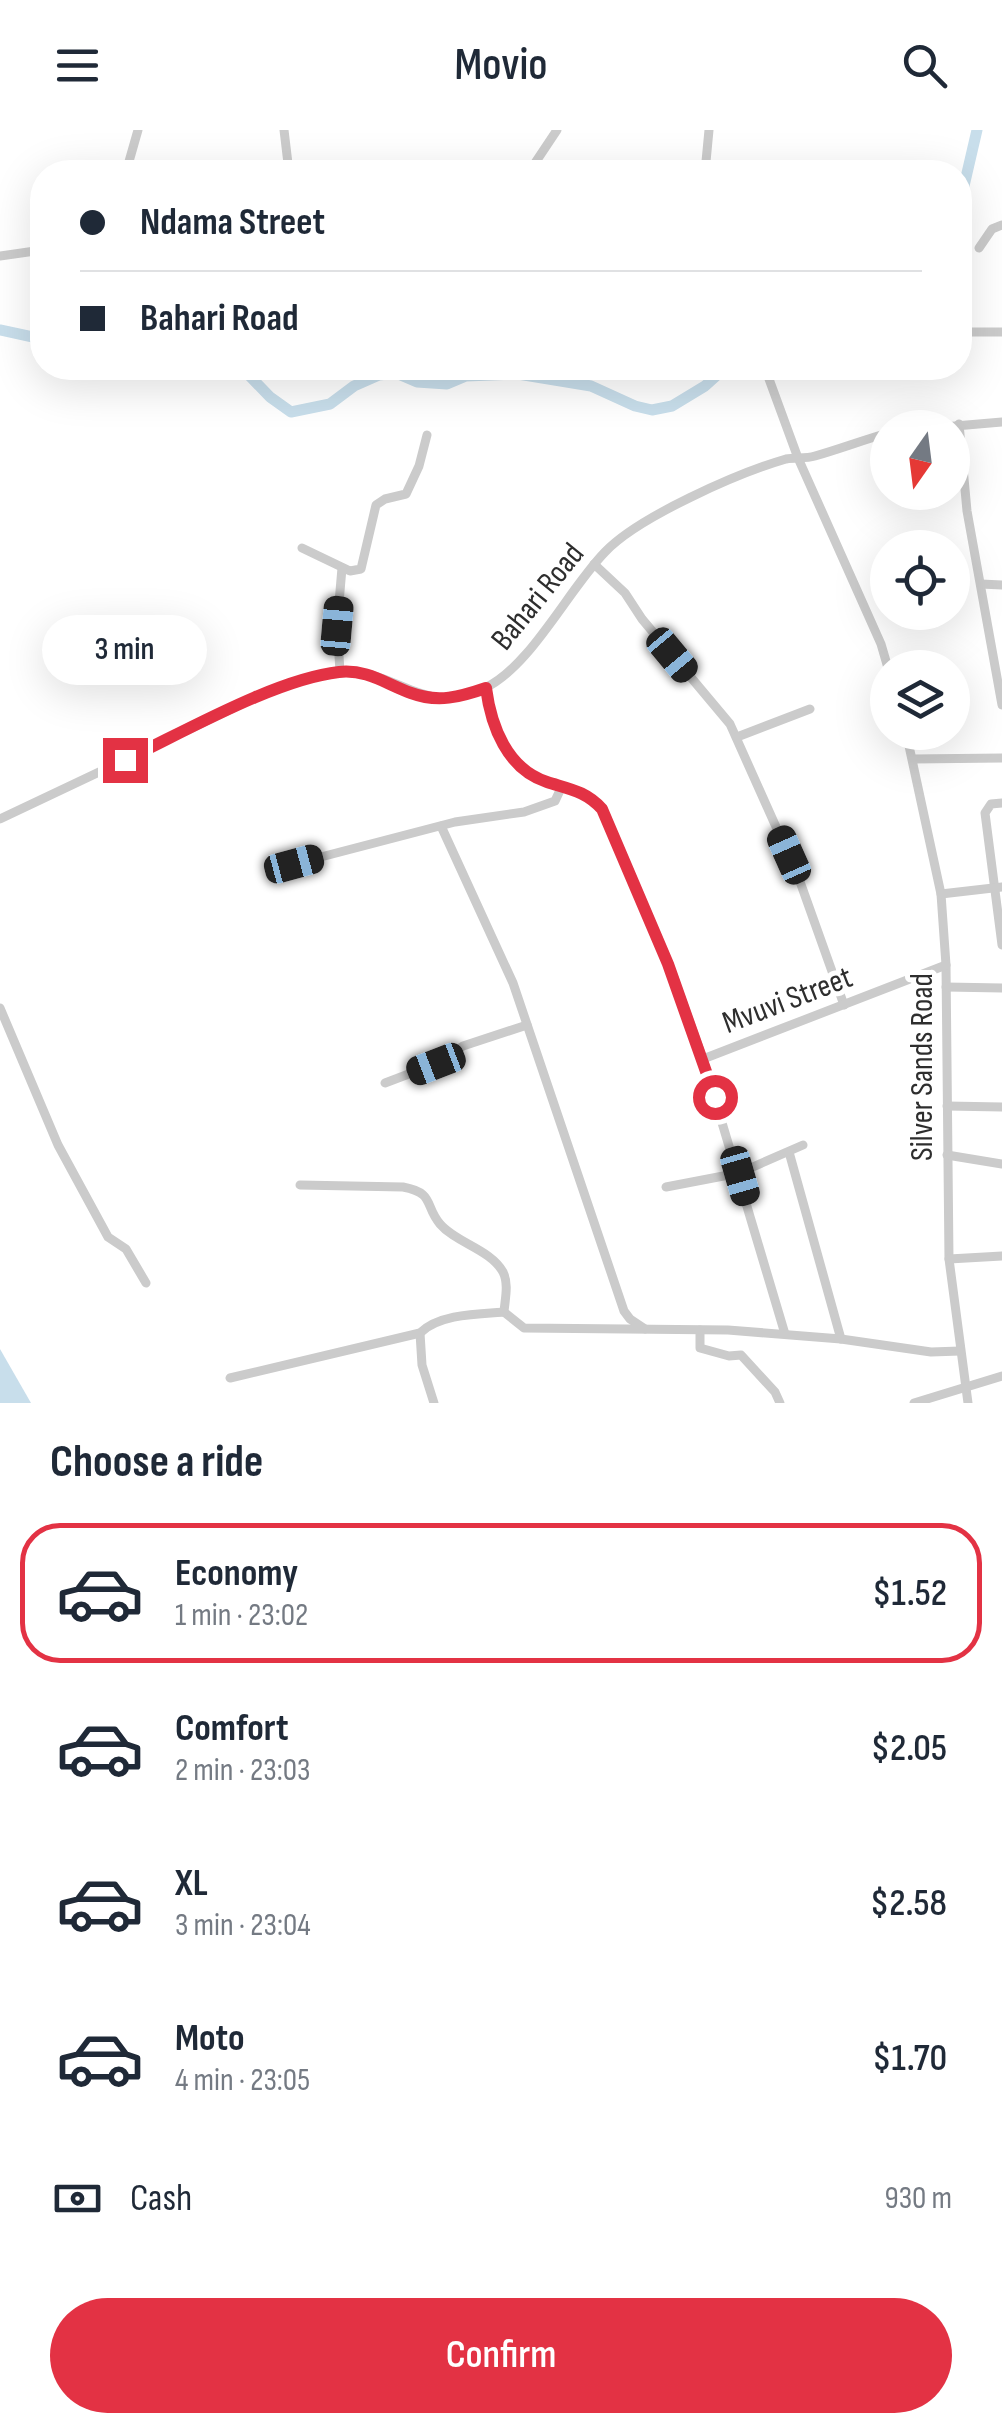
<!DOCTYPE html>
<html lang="en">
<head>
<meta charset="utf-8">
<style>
  body { margin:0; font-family:"Sofia Sans Condensed",sans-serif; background:#f2f2f3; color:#1f2937; height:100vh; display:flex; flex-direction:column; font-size:38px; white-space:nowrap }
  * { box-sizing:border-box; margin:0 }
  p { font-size:32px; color:#747a83 }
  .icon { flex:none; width:55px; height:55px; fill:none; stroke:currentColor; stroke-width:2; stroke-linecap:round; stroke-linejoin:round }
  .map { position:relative; height:1273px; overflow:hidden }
  .side { display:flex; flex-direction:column; background:#fff; flex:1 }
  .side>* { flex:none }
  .banner { position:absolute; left:30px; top:30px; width:942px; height:220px; border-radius:40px; box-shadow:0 10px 40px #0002; display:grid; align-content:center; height:220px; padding:0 50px; background:#fff }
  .needle { width:65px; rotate:194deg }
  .tools { position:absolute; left:870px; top:280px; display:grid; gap:20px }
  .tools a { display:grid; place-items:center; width:100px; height:100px; border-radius:50%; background:#fff; box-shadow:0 10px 40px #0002; font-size:50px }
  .end { position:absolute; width:45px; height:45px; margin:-22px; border:12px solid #e33244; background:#fff; box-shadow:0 0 0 5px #fff }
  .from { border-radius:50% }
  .bubble { position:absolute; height:70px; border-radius:35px; background:#fff; box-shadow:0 10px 40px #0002; font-size:32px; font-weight:600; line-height:70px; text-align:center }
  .car { position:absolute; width:30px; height:60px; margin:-30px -15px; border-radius:12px; box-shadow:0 0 8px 2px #0007; background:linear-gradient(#222 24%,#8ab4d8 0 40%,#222 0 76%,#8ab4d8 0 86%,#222 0) }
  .banner b { display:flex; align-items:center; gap:35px; height:95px; font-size:38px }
  .banner b+b { border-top:2px solid #e0e1e3 }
  .banner i { width:25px; height:25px; background:#1f2937 }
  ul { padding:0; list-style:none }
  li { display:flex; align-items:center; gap:30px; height:140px; margin:0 20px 15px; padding:0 30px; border:5px solid transparent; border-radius:40px }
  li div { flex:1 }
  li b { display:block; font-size:38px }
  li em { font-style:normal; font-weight:600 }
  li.current { border-color:#e33244 }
  li>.icon { width:90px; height:90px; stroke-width:1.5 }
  h2 { padding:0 50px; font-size:45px; line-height:120px }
  .pay { display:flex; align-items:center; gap:25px; height:110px; padding:0 50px; font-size:38px }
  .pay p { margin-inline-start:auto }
  .action { display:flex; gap:20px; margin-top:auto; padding:20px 50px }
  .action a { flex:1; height:115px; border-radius:60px; background:#e33244; color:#fff; font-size:40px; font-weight:600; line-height:115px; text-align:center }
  header { display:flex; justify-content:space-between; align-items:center; height:130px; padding:0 50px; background:#fff; font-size:45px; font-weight:600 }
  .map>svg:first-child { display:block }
  .water { fill:#c8deeb }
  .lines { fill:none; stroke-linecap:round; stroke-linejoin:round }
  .river { stroke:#c8deeb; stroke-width:11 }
  .minor { stroke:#cbcbcb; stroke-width:9 }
  .route { stroke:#e33244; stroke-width:12 }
  .labels { text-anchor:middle; stroke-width:10; stroke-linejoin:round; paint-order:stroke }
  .street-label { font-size:32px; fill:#2e2e2e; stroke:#fff }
</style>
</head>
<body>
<header><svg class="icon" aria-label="menu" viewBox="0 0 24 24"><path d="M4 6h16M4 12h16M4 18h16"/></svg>Movio<svg class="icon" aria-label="search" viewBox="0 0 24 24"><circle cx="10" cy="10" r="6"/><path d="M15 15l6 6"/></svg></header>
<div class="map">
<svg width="1002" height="1273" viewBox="0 0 1002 1273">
  <rect width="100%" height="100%" fill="#fff"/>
  <polygon class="water" points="0,1219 31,1273 0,1273"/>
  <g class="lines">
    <g class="river">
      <polyline points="960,59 964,56 977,0"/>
      <polyline points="0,200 42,209"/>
      <polyline points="163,238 193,241 242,238 270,267 291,282 330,274 354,256 379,245 396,243 417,252 447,254 466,246 518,244 591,256 635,276 652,280 672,276 705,256 725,238"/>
    </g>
    <g class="minor">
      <polyline points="284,0 289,42"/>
      <polyline points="126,42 138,0"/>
      <polyline points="524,42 535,33 557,0"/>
      <polyline points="705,42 709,0"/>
      <polyline points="979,118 992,99 1002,95"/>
      <polyline points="0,126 42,120"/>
      <polyline points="960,202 1002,202"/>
      <polyline points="765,238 798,328 881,514 888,538"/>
      <polyline points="959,294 967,381 1002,575"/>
      <polyline points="932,298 1002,292"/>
      <polyline points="302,418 350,441 361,439 376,375 385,369 406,364 419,336 427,305"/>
      <polyline points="594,434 625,463 642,489 730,594 798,746 844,875"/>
      <polyline points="981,454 1002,455"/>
      <polyline points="340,541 337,496 342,438"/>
      <path d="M486,558C491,596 507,640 547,652C570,659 586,661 603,679L669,834L703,929L785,1204"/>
      <polyline points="906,602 941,764 946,835 949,1129 968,1273"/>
      <polyline points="737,607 810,579"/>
      <polyline points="913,629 1002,628"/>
      <polyline points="1002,673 991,674 985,683 1002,815"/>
      <path d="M0,689C64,659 128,629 192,598C237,577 290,546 340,542C397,537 421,589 485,558C531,536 568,460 605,422C638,387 738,343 786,329C795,327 805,329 815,326C840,319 863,310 888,303"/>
      <polyline points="441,696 513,853 624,1181 630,1189 645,1199"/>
      <polyline points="294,734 455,692 524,682 555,671 562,656"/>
      <polyline points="941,764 1002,757"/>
      <polyline points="946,857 1002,858"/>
      <polyline points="0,878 58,1015 108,1107 126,1119 146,1153"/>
      <polyline points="703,929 946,835"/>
      <polyline points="385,953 435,934 463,916 527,895"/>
      <polyline points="947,976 1002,977"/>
      <polyline points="789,1022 841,1209"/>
      <polyline points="947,1025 1002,1034"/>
      <path d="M300,1055L403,1057C435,1063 424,1075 440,1094C456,1113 490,1119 503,1142C509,1154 505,1169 504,1182L524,1198L728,1200L841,1209L931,1222L960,1221"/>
      <polyline points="666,1057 739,1043 803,1015"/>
      <polyline points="949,1129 1002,1126"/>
      <polyline points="700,1200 700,1218 729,1226 741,1225 775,1262 780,1273"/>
      <polyline points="420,1203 422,1235 434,1273"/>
      <path d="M230,1248L420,1203C439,1184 478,1184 504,1182"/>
      <polyline points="914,1273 1002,1246"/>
    </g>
  </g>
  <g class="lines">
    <path class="route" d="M125,630C184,602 276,549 339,542C367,539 386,554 411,563C438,573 460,567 486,558C491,596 507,639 547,652C569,659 586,661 602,679L668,834L715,967"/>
  </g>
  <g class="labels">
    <g class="street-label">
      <text transform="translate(537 466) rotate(-51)" y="11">Bahari Road</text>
      <text transform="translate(787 869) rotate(-21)" y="11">Mvuvi Street</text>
      <text transform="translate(921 937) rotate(-90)" y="11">Silver Sands Road</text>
    </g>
  </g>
</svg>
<div class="tools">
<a><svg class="needle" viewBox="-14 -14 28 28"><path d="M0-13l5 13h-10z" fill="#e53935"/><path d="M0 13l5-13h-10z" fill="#747a83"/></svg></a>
<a><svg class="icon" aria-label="locate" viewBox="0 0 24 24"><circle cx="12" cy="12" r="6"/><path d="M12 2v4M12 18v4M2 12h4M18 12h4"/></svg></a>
<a><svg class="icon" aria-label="layers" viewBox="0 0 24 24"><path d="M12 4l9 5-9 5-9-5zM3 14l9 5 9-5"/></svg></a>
</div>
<i class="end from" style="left:715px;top:967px"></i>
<i class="end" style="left:125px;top:630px"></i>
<div class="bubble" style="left:42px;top:485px;width:165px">3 min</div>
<i class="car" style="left:337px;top:496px;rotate:5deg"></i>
<i class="car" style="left:672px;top:525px;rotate:140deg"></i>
<i class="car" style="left:789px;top:725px;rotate:336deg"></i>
<i class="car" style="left:294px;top:734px;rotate:75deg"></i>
<i class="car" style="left:436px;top:934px;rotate:249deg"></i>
<i class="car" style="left:740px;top:1046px;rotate:164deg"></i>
<div class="banner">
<b><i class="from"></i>Ndama Street</b>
<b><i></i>Bahari Road</b>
</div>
</div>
<section class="side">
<h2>Choose a ride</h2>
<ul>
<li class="current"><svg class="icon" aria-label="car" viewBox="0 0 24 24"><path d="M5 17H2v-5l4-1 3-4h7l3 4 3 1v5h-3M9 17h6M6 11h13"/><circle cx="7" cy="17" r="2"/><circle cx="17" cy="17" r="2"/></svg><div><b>Economy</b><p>1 min · 23:02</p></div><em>$1.52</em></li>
<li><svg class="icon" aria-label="car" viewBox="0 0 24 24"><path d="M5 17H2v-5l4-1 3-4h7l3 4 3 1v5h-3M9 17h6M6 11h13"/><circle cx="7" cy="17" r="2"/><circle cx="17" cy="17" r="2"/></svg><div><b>Comfort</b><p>2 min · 23:03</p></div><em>$2.05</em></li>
<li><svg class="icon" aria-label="car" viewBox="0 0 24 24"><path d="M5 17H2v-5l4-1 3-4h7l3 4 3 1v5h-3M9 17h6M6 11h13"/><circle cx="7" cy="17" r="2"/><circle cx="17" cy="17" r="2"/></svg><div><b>XL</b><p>3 min · 23:04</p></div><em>$2.58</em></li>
<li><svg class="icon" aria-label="car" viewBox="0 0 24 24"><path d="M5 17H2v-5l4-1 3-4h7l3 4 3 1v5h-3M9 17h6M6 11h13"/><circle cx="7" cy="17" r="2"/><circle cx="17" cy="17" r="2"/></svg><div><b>Moto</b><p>4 min · 23:05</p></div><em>$1.70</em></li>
</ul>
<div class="pay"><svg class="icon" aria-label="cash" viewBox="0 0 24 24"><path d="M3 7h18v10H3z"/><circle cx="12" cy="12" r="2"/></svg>Cash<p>930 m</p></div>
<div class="action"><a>Confirm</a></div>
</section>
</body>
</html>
